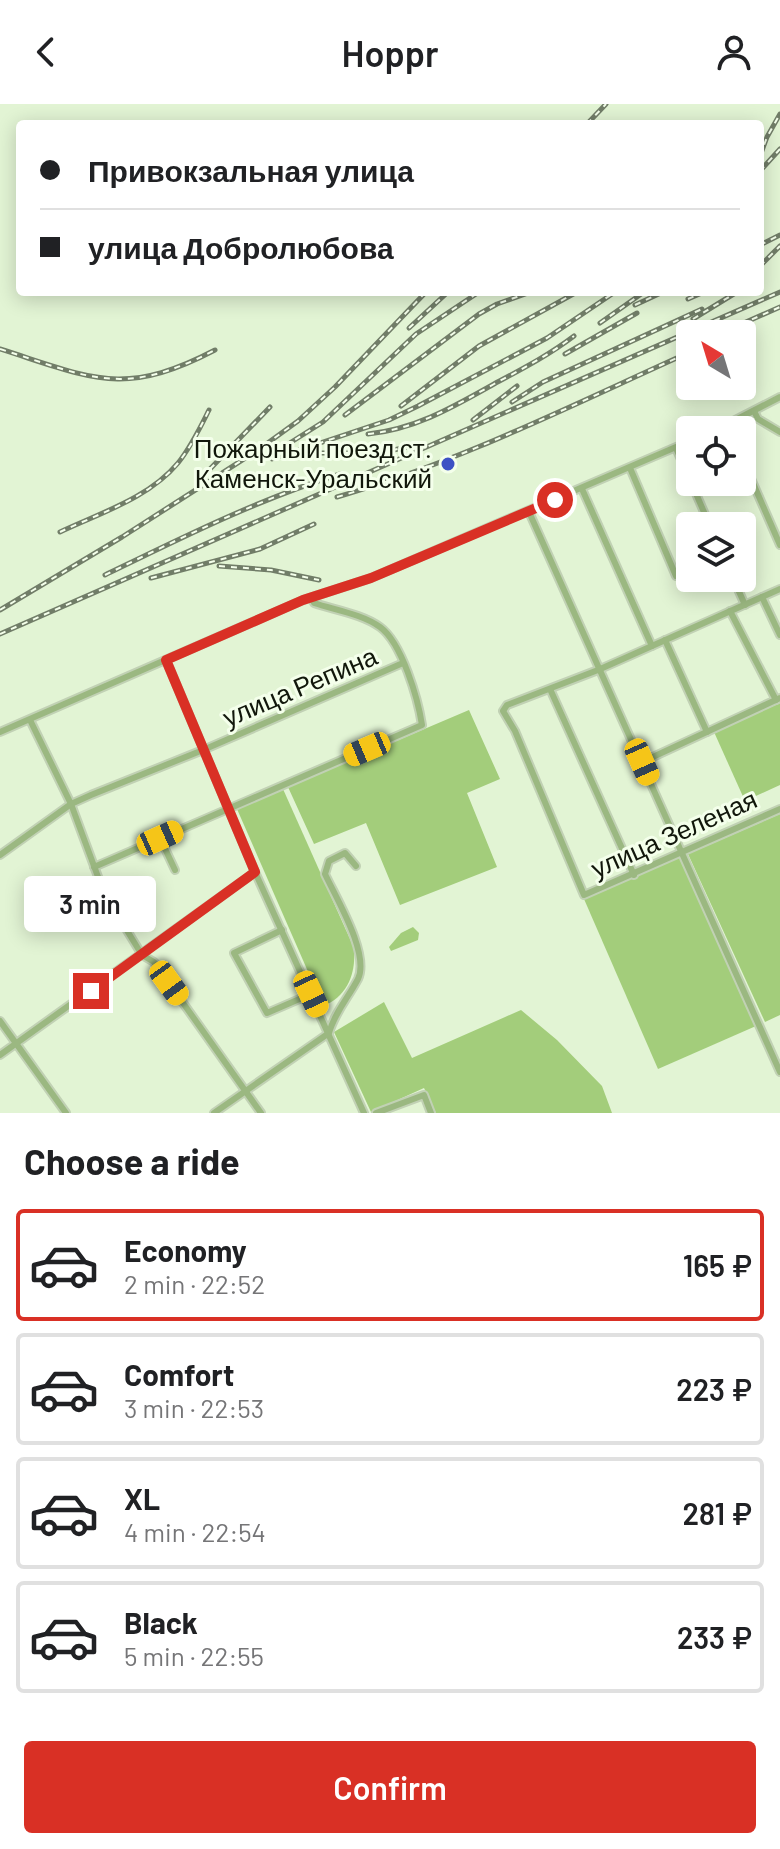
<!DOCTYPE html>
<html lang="en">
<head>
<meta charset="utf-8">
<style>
  body { margin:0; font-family:Barlow,sans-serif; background:#f2f2f2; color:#202124; height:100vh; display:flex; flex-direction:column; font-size:30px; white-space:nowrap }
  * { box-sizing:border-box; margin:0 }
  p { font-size:26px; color:#757577 }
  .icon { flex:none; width:44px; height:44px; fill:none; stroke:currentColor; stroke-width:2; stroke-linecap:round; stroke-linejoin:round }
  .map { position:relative; height:1009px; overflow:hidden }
  .sheet { display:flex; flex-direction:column; background:#fff; flex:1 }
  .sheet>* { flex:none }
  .hud { position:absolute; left:16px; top:16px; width:748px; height:176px; border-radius:8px; box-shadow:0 4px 20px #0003; display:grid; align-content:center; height:176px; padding:0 24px; background:#fff }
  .needle { width:52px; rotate:322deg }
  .fabs { position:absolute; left:676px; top:216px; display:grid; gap:16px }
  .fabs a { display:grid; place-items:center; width:80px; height:80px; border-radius:8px; background:#fff; box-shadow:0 4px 20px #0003; font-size:40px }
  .end { position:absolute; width:36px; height:36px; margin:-18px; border:10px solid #d93025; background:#fff; box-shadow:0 0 0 4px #fff }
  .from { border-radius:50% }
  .bubble { position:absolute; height:56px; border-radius:8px; background:#fff; box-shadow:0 4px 20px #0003; font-size:26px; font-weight:600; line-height:56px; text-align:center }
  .car { position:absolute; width:24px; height:48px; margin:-24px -12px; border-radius:10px; box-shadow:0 0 6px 2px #0007; background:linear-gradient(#f5c518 24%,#345 0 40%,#f5c518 0 76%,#345 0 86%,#f5c518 0) }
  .hud b { display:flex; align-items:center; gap:28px; height:76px; font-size:30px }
  .hud b+b { border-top:2px solid #e0e0e0 }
  .hud i { width:20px; height:20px; background:#202124 }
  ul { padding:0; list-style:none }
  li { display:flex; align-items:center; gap:24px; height:112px; margin:0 16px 12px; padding:0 8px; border:4px solid #e0e0e0; border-radius:8px }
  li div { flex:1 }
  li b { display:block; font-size:30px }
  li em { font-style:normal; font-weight:600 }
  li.current { border-color:#d93025 }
  li>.icon { width:72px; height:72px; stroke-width:1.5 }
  h2 { padding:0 24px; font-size:36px; line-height:96px }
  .button { display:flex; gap:16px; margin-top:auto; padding:16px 24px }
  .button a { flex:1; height:92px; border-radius:8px; background:#d93025; color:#fff; font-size:32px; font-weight:600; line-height:92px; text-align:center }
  header { display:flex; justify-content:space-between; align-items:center; height:104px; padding:0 24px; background:#fff; font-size:36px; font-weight:600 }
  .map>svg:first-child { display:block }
  .green { fill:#a3cd7b }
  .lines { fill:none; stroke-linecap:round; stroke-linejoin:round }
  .minor-casing { stroke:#c1d1b4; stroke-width:10 }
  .minor { stroke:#9bb881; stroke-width:6 }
  .rail-casing { stroke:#717d68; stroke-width:5 }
  .rail { stroke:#f4ffeb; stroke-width:2; stroke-dasharray:6; stroke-linecap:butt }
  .route { stroke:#d93025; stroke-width:10 }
  .poi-dot { fill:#3d51c4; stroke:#f4ffeb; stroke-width:3 }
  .labels { text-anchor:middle; stroke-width:6; stroke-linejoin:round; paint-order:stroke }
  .poi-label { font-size:26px; fill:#11170b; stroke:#f4ffeb; text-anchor:end }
  .street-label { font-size:26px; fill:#11170b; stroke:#f4ffeb }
</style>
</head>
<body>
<header><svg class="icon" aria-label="back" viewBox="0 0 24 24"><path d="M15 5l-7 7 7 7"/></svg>Hoppr<svg class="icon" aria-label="person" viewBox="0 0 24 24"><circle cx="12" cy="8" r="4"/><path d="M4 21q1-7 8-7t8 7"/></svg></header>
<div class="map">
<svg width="780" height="1009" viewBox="0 0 780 1009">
  <rect width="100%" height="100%" fill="#e2f4d4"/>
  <g class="green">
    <polygon points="780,599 780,681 745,697 714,628"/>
    <polygon points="469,606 500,675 467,689 497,763 400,801 366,719 314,740 288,683"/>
    <path d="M283,685L354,844C356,869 348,892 323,902L237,705Z"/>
    <polygon points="780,710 780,911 765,918 688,750"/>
    <polygon points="680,753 756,922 658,965 584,795"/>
    <polygon points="413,823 419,829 418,836 391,847 389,843 401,829"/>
    <polygon points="384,898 412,954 521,906 557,936 602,982 612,1009 436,1009 424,984 371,1008 334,928"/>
  </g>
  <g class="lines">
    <g class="minor-casing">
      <g id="minor">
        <polyline points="754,307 758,315 780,328"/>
        <polyline points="716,326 780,293"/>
        <polyline points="676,344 690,376"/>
        <polyline points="742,354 780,441"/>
        <polyline points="630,364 676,472"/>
        <polyline points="691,378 710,422"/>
        <polyline points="582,385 652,542"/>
        <polyline points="529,408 780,968"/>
        <polyline points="733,474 745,501"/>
        <polyline points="780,485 598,566 507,601 503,607 515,627 584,791 780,705"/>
        <polyline points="762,493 780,531"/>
        <polyline points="730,507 776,596"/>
        <polyline points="665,536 707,628"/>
        <polyline points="166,556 255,768 364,1009"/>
        <polyline points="550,585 634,771"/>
        <polyline points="30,616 71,700 104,789 142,851 154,858 261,1009"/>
        <polyline points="0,628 303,496 371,474 690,337"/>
        <polyline points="642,658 780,594"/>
        <polyline points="160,734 175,766"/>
        <polyline points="0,751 71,700 91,691 203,646 403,559"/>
        <path d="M94,763L422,621C418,595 402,539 380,523C362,510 335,506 314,499L312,494"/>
        <polyline points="282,826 234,849 267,909 311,890"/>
        <polyline points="0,917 66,1009"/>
        <polyline points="0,951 255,768"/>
        <path d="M214,1009L329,929C335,908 348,894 358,875C370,850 336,794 325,770L329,757L345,749L356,762"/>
        <polyline points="376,1009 424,991 431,1009"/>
      </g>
    </g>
    <use href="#minor" class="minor"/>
    <g class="rail-casing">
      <g id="rail">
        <polyline points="587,20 606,0"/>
        <polyline points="760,52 767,33 780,10"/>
        <polyline points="760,67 780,45"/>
        <polyline points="760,141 780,131"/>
        <polyline points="760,162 780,142"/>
        <polyline points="688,195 704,188"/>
        <polyline points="635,201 663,188"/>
        <polyline points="693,215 737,188"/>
        <polyline points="600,219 644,188"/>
        <polyline points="409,224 448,188"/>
        <polyline points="719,230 780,203"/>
        <path d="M0,245C92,274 123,294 215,246"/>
        <polyline points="565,250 637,209"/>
        <polyline points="512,298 543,278 702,205"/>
        <polyline points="401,302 479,242 577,188"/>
        <polyline points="345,311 479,210 497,200 531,188"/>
        <polyline points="473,316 517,282"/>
        <path d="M368,330C416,325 453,303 494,280C522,265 549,251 574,232"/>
        <polyline points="285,342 323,318 416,230 479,188"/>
        <polyline points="308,349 380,349 416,341"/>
        <polyline points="272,355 389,316 418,302 547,234 615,188"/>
        <polyline points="210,365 270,303"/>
        <path d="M337,393C460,358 574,300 690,248"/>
        <path d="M60,428C100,409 149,394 178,359C191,343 200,324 209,306"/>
        <polyline points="219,462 271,466 319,476"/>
        <path d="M105,471C181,434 259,395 340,370"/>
        <polyline points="151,474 260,445 314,420"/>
        <polyline points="0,506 122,433 258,346 298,317 335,283 426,188"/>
        <polyline points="0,530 780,188"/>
      </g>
    </g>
    <use href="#rail" class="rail"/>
  </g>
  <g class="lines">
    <polyline class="route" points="91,887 255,768 166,556 303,496 371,474 555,396"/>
  </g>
  <circle class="poi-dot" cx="448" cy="360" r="8"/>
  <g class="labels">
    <g class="poi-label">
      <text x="432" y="354">Пожарный поезд ст.<tspan x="432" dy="30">Каменск-Уральский</tspan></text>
    </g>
    <g class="street-label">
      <text transform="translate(300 583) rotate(-23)" y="9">улица Репина</text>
      <text transform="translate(674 730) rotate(-24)" y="9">улица Зеленая</text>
    </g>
  </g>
</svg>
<div class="fabs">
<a><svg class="needle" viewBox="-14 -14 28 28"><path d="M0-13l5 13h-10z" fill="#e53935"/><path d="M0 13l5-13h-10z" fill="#757577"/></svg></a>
<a><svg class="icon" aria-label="locate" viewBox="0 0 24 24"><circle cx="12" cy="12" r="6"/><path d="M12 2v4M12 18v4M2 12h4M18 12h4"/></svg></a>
<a><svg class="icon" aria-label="layers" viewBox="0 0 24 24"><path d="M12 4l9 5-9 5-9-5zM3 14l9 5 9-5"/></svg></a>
</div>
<i class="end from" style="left:555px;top:396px"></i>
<i class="end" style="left:91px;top:887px"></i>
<div class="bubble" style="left:24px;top:772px;width:132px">3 min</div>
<i class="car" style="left:367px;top:645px;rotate:247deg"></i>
<i class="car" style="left:642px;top:658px;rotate:156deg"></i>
<i class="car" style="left:160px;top:734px;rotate:66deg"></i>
<i class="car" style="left:169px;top:879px;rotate:144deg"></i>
<i class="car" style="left:311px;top:890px;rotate:155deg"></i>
<div class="hud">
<b><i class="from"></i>Привокзальная улица</b>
<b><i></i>улица Добролюбова</b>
</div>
</div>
<section class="sheet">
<h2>Choose a ride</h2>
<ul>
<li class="current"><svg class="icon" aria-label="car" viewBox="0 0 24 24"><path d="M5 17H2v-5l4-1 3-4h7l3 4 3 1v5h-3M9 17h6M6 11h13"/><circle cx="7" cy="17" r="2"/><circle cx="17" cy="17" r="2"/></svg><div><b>Economy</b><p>2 min · 22:52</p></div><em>165 ₽</em></li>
<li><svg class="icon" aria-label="car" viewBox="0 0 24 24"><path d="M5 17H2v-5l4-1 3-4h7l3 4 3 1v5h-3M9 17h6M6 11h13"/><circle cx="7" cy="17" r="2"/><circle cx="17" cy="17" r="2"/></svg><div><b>Comfort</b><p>3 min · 22:53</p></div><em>223 ₽</em></li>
<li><svg class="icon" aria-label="car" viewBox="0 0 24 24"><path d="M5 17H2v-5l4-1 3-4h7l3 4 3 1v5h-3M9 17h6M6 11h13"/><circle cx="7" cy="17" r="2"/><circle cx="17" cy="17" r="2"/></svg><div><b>XL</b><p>4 min · 22:54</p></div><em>281 ₽</em></li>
<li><svg class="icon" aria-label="car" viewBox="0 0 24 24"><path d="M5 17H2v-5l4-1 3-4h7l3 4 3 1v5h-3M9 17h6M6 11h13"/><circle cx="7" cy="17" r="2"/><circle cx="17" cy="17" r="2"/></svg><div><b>Black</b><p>5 min · 22:55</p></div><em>233 ₽</em></li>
</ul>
<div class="button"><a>Confirm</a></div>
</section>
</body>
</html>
